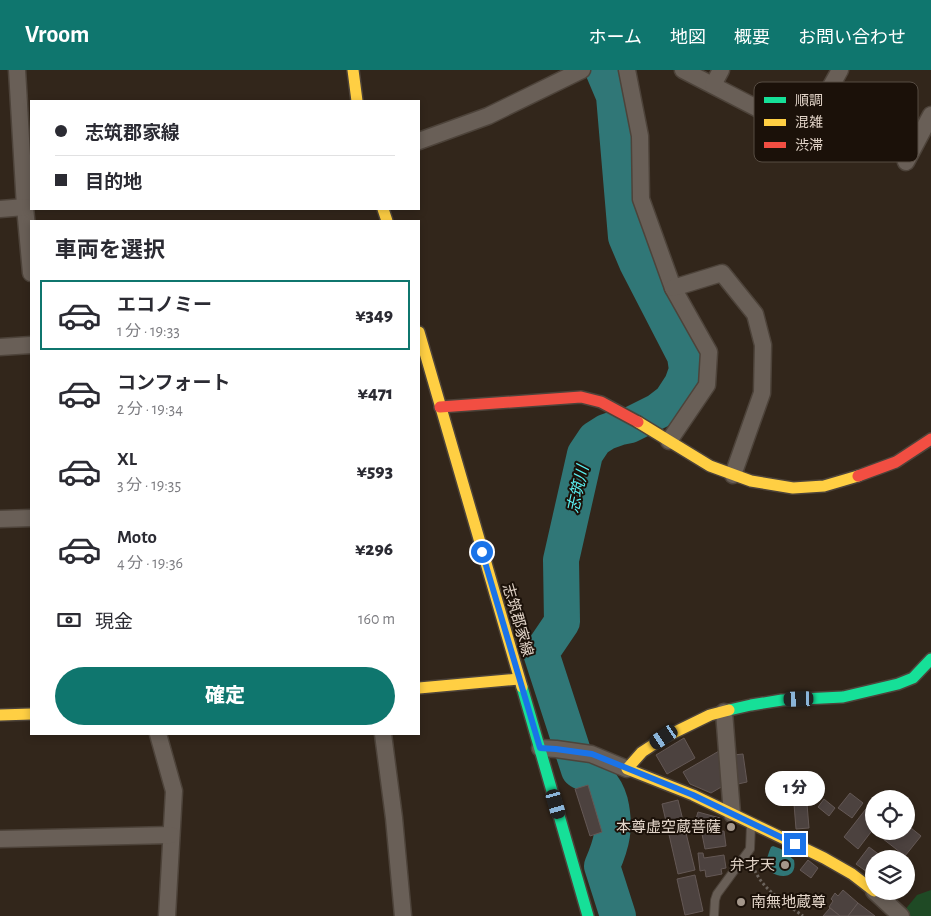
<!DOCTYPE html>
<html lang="ja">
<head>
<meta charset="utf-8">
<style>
  body { margin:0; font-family:"Alegreya Sans","Noto Sans JP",sans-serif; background:#f2f2f3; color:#2b2b33; height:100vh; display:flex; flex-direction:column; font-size:19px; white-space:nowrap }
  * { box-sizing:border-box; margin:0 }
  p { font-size:16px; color:#7c7c81 }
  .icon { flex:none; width:28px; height:28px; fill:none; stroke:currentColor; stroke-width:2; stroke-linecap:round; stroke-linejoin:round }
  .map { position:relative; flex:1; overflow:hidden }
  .sheet { position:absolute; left:30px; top:150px; width:390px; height:515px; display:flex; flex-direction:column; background:#fff; border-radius:0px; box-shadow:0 2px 8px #0003 }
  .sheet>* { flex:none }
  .top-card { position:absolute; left:30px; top:30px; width:390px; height:110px; border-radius:0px; box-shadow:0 2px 8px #0003; display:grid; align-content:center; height:110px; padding:0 25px; background:#fff }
  .controls { position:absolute; left:865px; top:720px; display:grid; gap:10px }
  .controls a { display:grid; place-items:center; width:50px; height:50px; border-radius:50%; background:#fff; box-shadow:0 2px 8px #0003; font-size:25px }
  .end { position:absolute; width:22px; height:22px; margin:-11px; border:6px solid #1a73e8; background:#fff; box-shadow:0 0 0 2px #fff }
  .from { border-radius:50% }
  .bubble { position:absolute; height:35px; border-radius:18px; background:#fff; box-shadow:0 2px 8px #0003; font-size:16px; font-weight:800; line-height:35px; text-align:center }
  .car { position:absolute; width:15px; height:30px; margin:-15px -8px; border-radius:6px; box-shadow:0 0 4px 1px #0007; background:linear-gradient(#222 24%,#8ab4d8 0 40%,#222 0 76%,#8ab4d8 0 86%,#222 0) }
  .top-card b { display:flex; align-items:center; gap:18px; height:48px; font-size:19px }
  .top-card b+b { border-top:1px solid #e1e1e2 }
  .top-card i { width:12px; height:12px; background:#2b2b33 }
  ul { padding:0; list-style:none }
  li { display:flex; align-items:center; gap:15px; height:70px; margin:0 10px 8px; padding:0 15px; border:2px solid transparent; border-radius:0px }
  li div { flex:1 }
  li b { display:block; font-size:19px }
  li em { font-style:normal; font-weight:800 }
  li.selected { border-color:#0f766e }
  li>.icon { width:45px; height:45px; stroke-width:1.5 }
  h2 { padding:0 25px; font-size:22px; line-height:60px }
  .pay { display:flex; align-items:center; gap:12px; height:55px; padding:0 25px; font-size:19px }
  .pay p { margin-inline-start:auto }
  .button { display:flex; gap:10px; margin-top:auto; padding:10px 25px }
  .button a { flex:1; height:58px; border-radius:30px; background:#0f766e; color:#fff; font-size:20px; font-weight:800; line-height:58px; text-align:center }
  header { display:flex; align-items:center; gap:30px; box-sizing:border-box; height:70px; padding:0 25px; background:#0f766e; color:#fff }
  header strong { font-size:24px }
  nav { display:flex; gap:28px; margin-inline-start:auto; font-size:18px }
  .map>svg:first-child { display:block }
  .green { fill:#1f4a25 }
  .water { fill:#307777 }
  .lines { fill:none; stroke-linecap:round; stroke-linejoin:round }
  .river { stroke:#307777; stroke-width:36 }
  .building { fill:#4c423f; stroke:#645855 }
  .lane-casing { stroke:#4d433a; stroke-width:10 }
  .street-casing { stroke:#4d433a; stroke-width:19 }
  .fast-casing { stroke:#4d433a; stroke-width:14 }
  .slow-casing { stroke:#4d433a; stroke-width:14 }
  .jam-casing { stroke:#4d433a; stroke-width:14 }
  .path { stroke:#6a625b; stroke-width:3; stroke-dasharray:2.5 2.5; stroke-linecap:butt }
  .lane { stroke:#695f57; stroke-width:8 }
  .street { stroke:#695f57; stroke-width:16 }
  .fast { stroke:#16e098; stroke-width:11 }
  .slow { stroke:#ffcf43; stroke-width:11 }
  .jam { stroke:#f24e42; stroke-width:11 }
  .route { stroke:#1a73e8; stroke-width:6 }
  .poi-dot { fill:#a4978b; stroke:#1b1109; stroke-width:2 }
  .labels { text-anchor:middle; stroke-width:4; stroke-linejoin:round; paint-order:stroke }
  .street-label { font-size:15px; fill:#e2d4c8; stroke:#1b1109 }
  .poi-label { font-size:15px; fill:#e2d4c8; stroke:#1b1109; text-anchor:end }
  .water-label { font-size:16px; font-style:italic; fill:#5af0f1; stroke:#1b1109 }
  .key { fill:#1b1109; stroke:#574c42; stroke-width:1 }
  .key-label { font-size:14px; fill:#e2d4c8 }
</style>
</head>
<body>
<header>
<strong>Vroom</strong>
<nav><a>ホーム</a><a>地図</a><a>概要</a><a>お問い合わせ</a></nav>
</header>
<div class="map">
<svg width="931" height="846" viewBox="0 0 931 846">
  <rect width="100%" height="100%" fill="#32261b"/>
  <polygon class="green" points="931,820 931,846 900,846 917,825"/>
  <g class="water">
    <polygon points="593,0 613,0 621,19 628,80 608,71 602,22"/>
    <path d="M773,776L781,779L794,790C799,815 765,807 766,792C766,791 770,779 771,777Z"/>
  </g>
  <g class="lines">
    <path class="river" d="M603,0L614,26L626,167L637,193L685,286L687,300L682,314L671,331L658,341L630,355L620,357L606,362L595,369L585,384L561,490L562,552L541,583L579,700C585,704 593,707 599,712C604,717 608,725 610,732C616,757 612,773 602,796L618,846"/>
  </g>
  <g class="building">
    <polygon points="684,668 695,688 667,704 656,685"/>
    <polygon points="719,681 723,716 711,723 690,714 683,702"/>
    <polygon points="743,684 747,712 738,714 733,685"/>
    <polygon points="588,715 602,762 590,766 575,719"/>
    <polygon points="850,723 863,733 852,748 838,738"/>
    <polygon points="824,729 835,738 829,746 818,737"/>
    <polygon points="678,730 695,800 678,804 662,734"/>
    <polygon points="794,734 807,734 809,758 796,759"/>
    <polygon points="869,735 874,738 874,758 858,779 844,767"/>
    <polygon points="698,742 720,748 717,758 695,752"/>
    <polygon points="906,754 921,766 905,786 878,765 881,761 906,761"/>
    <polygon points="724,761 726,776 705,779 702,764"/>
    <polygon points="869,777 885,789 874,789 874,807 856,794"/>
    <polygon points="698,783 703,783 704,788 724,785 726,798 721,799 722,804 706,807 705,800 700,801"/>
    <polygon points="808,790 818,798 811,808 800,800"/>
    <polygon points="695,805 703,841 685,845 677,809"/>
    <polygon points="843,820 858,833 848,846 840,846 829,837 833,831 831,829 835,823 838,826"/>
    <polygon points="858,833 875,846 848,846"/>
    <polygon points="830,838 840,846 823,846"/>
  </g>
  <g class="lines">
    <g class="lane-casing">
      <polyline id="lane" points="714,846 715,830 717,824 750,779 751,755"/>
    </g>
    <g class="street-casing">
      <g id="street">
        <polyline points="17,0 25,137 31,203"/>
        <polyline points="627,0 640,66 641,129 673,218 709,282 707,315 669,371"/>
        <polyline points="683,0 805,63 840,0"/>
        <polyline points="713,15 721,0"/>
        <polyline points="419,71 488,46 582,0"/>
        <polyline points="906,92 931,45"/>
        <polyline points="0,139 25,137"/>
        <polyline points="673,218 722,203 755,244 763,275 762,323 733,405"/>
        <polyline points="0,277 31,275"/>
        <polyline points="0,449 31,448"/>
        <polyline points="724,642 732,744"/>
        <polyline points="158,664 174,721 167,846"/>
        <polyline points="383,664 394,748 403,846"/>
        <polyline points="540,678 556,679 591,684 627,699"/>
        <polyline points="0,769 171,765"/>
        <polyline points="874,821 901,846"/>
      </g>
    </g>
    <g class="fast-casing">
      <g id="fast">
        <polyline points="522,617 588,846"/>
        <polyline points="729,640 751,635 782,630 843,627 898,614 913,608 931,589"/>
      </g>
    </g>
    <g class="slow-casing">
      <g id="slow">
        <polyline points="353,0 357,31"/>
        <polyline points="383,139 387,151"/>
        <polyline points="419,262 522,617"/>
        <polyline points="638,352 710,396 751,411 793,418 824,416 858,406"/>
        <polyline points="419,618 519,609"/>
        <polyline points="729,640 710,645 665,667 642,682 627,699 693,725 824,788 852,804 874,821"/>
        <polyline points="0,645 31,644"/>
      </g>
    </g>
    <g class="jam-casing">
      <g id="jam">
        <polyline points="440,337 581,327 601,332 638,352"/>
        <polyline points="858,406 896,392 931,369"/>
      </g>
    </g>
    <path class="path" d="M753,796C761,819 784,832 803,846"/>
    <use href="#lane" class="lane"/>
    <use href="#street" class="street"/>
    <use href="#fast" class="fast"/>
    <use href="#slow" class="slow"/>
    <use href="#jam" class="jam"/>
  </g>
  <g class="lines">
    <polyline class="route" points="482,482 540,678 556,679 592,684 693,725 795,774"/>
  </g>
  <g class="poi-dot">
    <circle cx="731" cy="757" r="5"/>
    <circle cx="785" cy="795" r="5"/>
    <circle cx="741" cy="832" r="5"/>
  </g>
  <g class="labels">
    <g class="street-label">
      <text transform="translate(518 550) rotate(74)" y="5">志筑郡家線</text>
    </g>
    <g class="poi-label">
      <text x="721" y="762">本尊虚空蔵菩薩</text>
      <text x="775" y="800">弁才天</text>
      <text x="751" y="837" text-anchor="start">南無地蔵尊</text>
    </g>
    <g class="water-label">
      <text transform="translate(577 419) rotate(-77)" y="6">志筑川</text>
    </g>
  </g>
  <rect x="754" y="12" width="164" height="80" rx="8" class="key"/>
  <rect x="764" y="27" width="22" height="6" fill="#16e098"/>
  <rect x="764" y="49" width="22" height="7" fill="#ffcf43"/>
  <rect x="764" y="72" width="22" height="6" fill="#f24e42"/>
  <g class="key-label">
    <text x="795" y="35">順調</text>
    <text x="795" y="57">混雑</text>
    <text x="795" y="80">渋滞</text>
  </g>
</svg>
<div class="controls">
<a><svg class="icon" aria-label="locate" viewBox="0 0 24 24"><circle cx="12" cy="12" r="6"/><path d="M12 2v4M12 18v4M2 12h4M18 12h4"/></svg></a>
<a><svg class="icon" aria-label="layers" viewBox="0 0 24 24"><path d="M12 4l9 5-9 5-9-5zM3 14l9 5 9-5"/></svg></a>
</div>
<i class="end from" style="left:482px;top:482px"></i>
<i class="end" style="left:795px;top:774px"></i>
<div class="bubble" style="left:765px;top:701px;width:60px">1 分</div>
<i class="car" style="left:799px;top:629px;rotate:268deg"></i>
<i class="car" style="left:664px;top:667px;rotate:236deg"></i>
<i class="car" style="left:556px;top:734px;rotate:164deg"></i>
<div class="top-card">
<b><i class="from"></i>志筑郡家線</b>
<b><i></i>目的地</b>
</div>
<section class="sheet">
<h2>車両を選択</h2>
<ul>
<li class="selected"><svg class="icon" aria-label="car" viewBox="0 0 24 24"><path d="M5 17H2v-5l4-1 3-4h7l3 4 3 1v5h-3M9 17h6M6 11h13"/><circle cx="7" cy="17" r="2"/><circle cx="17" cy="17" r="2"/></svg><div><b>エコノミー</b><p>1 分 · 19:33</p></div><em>¥349</em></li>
<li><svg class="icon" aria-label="car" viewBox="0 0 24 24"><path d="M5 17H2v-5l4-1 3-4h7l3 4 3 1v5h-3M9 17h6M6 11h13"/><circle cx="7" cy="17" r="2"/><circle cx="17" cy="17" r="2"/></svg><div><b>コンフォート</b><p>2 分 · 19:34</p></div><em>¥471</em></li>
<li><svg class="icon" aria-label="car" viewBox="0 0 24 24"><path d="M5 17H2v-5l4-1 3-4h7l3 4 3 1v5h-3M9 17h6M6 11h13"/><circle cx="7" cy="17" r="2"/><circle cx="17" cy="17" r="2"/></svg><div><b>XL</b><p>3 分 · 19:35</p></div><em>¥593</em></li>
<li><svg class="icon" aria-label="car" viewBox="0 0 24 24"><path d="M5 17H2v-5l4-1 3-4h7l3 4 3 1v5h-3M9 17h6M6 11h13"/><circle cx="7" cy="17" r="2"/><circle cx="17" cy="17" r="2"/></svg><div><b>Moto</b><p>4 分 · 19:36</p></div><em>¥296</em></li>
</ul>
<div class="pay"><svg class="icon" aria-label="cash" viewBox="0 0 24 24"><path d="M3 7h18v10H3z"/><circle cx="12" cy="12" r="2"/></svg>現金<p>160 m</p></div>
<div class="button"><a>確定</a></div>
</section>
</div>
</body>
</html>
